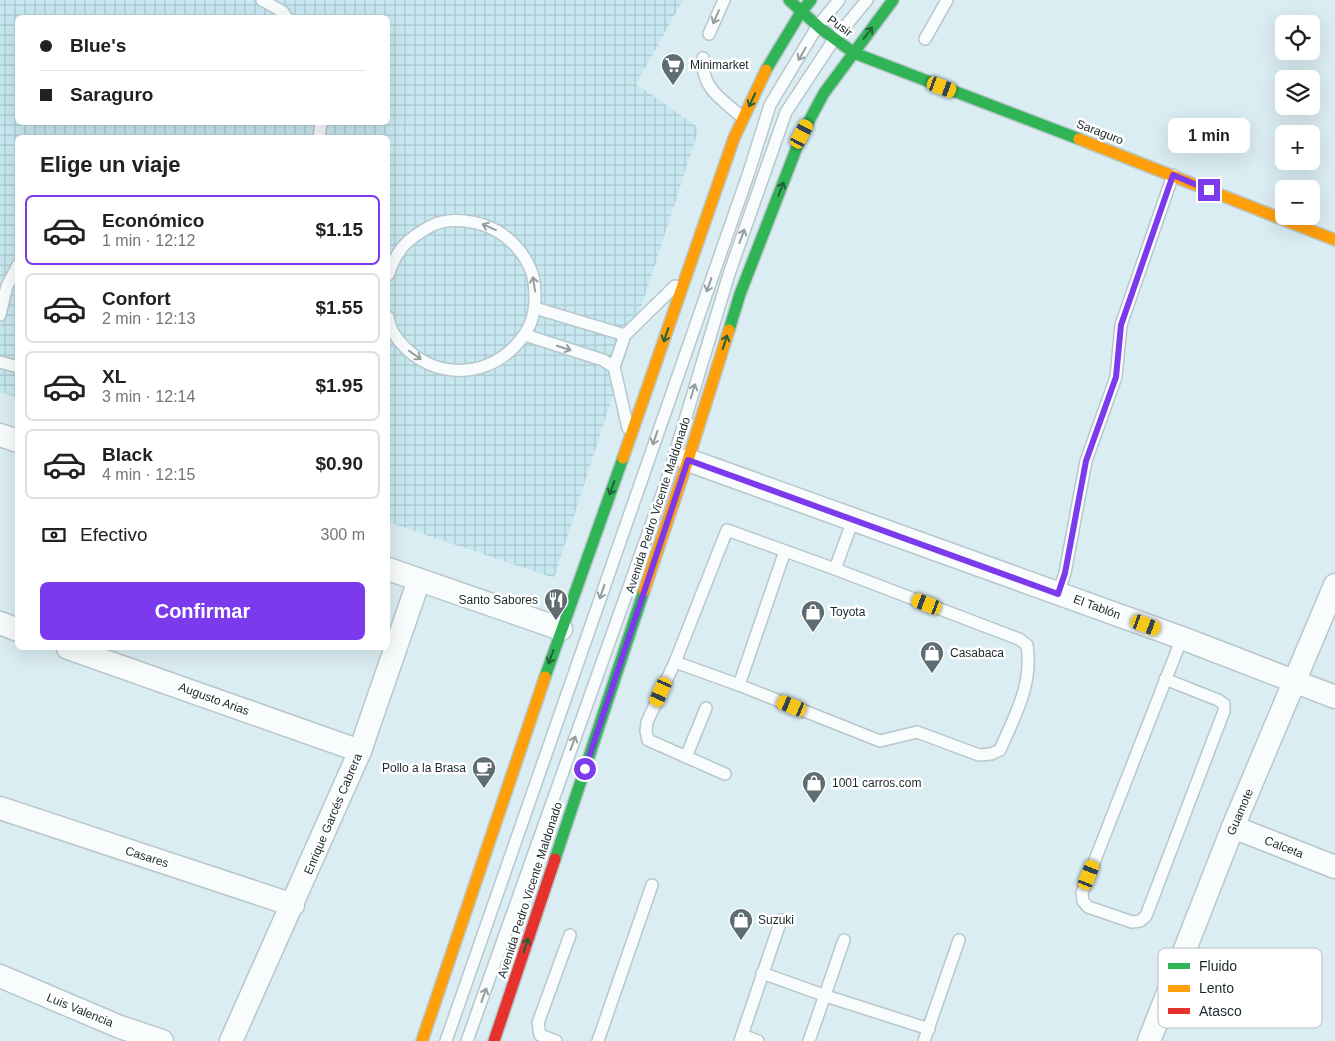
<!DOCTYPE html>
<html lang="es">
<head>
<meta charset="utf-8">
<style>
  body { margin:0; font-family:Helvetica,sans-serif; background:#f6f6f6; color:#202124; height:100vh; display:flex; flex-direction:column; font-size:19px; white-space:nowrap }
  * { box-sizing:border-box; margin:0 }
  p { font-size:16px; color:#757577 }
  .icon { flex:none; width:28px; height:28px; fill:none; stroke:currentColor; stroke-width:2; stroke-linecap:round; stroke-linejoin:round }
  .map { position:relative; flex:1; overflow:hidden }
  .side { position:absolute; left:15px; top:135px; width:375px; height:515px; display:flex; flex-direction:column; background:#fff; border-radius:8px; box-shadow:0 5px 20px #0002 }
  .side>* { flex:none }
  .top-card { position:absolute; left:15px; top:15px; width:375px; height:110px; border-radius:8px; box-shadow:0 5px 20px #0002; display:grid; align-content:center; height:110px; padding:0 25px; background:#fff }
  .controls { position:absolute; left:1275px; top:15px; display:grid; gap:10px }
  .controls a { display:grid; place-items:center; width:45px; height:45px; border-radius:8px; background:#fff; box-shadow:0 5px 20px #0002; font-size:25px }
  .end { position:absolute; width:22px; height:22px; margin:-11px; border:6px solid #7c3aed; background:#fff; box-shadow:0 0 0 2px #fff }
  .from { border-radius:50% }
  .bubble { position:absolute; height:35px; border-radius:8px; background:#fff; box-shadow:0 5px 20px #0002; font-size:16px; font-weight:600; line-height:35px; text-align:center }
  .car { position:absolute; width:15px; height:30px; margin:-15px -8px; border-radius:6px; box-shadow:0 0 4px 1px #0007; background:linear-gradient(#f5c518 24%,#345 0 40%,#f5c518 0 76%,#345 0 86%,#f5c518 0) }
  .top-card b { display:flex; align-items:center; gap:18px; height:48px; font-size:19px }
  .top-card b+b { border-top:1px solid #e0e0e0 }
  .top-card i { width:12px; height:12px; background:#202124 }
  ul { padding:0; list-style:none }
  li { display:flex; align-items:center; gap:15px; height:70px; margin:0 10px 8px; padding:0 15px; border:2px solid #e0e0e0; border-radius:8px }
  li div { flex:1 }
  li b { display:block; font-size:19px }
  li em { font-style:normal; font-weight:600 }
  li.on { border-color:#7c3aed }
  li>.icon { width:45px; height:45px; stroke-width:1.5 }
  h2 { padding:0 25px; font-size:22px; line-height:60px }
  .pay { display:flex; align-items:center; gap:12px; height:55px; padding:0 25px; font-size:19px }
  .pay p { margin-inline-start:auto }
  .primary-button { display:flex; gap:10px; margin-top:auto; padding:10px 25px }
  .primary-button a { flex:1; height:58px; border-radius:8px; background:#7c3aed; color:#fff; font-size:20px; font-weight:600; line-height:58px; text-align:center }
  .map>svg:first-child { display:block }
  .industrial { fill:url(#industrial-grid); fill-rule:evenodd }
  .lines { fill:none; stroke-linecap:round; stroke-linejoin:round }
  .lane-casing { stroke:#b8c7cb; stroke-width:14 }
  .street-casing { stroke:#b8c7cb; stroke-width:25 }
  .fast-casing { stroke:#b8c7cb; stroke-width:14 }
  .slow-casing { stroke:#b8c7cb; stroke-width:14 }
  .jam-casing { stroke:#b8c7cb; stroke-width:14 }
  .lane { stroke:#f9fcfd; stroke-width:11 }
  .street { stroke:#f9fcfd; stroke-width:22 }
  .fast { stroke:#30b455; stroke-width:11 }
  .slow { stroke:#ff9f0a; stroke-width:11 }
  .jam { stroke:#e5322d; stroke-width:11 }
  .oneway { stroke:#959d9f }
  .oneway2 { stroke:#23603c }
  .route { stroke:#7c3aed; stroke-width:6 }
  .labels { text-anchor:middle; stroke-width:5; stroke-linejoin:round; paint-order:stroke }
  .street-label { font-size:12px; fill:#1b282c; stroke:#fff }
  .poi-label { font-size:12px; fill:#1b282c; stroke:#fff; text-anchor:start }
  .key { fill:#fff; stroke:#bbbec0; stroke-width:1 }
  .key-label { font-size:14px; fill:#1b282c }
</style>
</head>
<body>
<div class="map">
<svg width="1335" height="1041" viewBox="0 0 1335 1041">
  <defs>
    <pattern id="industrial-grid" width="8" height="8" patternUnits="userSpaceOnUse" patternTransform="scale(1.25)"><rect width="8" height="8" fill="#c8e8f1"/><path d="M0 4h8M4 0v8" fill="none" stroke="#abc7cf"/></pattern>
  </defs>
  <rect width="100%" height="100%" fill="#daedf2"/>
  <path class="industrial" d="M0,0H683L636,84L699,128L554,578L388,522V138H18L17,397L0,392ZM18,18H388V122H18Z"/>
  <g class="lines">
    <g class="lane-casing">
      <g id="lane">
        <polyline points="262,0 283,12 287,18"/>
        <polyline points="709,34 724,0"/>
        <polyline points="925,39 947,0"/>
        <path d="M703,58C701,89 722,99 743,118"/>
        <polyline points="319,138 321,122"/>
        <path d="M388,275C397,249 407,239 431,226C450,216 480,221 497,231C514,241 525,254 532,273C535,282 535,290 535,299C535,316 529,331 517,344C482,383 423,378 394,334C391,329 389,322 388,317"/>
        <polyline points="535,308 625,335 675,286"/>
        <polyline points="0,315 7,286 18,265"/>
        <polyline points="525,335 603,360 614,367 628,428"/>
        <polyline points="0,362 18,367"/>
        <polyline points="614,367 625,335"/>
        <path d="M785,551L739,685L880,741L917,732L979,755L991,754L1000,750C1015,715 1033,685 1027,645L1019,639L835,569"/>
        <polyline points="1058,593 1065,573 1086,461 1116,377 1121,325 1173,175"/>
        <polyline points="675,662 739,685"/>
        <polyline points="1165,679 1218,700 1224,704 1224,711 1146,916 1140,921 1132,922 1088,907 1083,901 1082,893 1182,638"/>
        <polyline points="686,757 706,708"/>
        <polyline points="725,774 648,740 646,731 647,722 675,662 727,530 835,569 853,520"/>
        <polyline points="762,973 826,996 929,1029"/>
        <polyline points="742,1035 758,1041"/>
        <polyline points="446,1041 749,172 770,105 817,27 839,0"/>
        <polyline points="467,1041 666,483 729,274 786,112 833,41 867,0"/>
        <polyline points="556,1041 540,1035 538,1023 570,935"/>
        <polyline points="598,1041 652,885"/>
        <polyline points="740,1041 781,920"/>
        <polyline points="809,1041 844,940"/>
        <polyline points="924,1041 959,940"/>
      </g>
    </g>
    <g class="street-casing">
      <g id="street">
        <polyline points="0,435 18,441"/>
        <polyline points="688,460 1182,638 1335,697"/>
        <polyline points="388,569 561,629"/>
        <polyline points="0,623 18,630"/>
        <polyline points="68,648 360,751"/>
        <polyline points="0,808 293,905"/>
        <polyline points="1233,827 1335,867"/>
        <polyline points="0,976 120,1027 162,1041"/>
        <polyline points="231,1041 360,751 419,580"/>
        <polyline points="1149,1041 1233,827 1335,585"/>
      </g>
    </g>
    <g class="fast-casing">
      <g id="fast">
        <polyline points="789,0 820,28 854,53 1079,139"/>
        <polyline points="766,70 801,12 811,0"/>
        <polyline points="729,330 740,294 802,134 824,93 893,0"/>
        <polyline points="545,677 623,458"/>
        <polyline points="555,859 644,591"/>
      </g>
    </g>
    <g class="slow-casing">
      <g id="slow">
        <polyline points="1079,139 1335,240"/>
        <polyline points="623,458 734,138 766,70"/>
        <polyline points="644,591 688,460 729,330"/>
        <polyline points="422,1041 545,677"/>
      </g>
    </g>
    <g class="jam-casing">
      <polyline id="jam" points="494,1041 555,859"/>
    </g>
    <use href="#lane" class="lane"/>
    <use href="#street" class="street"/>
    <use href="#fast" class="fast"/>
    <use href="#slow" class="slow"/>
    <use href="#jam" class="jam"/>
  </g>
  <defs><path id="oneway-shaft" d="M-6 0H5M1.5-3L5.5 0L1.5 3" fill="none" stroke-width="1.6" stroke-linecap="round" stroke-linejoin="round" transform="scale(1.25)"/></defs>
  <g class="oneway">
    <use href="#oneway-shaft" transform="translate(716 17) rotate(114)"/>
    <use href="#oneway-shaft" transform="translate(802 54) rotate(120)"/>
    <use href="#oneway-shaft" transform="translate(489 227) rotate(-156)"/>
    <use href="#oneway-shaft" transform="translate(742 236) rotate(-70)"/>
    <use href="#oneway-shaft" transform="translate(534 284) rotate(-99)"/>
    <use href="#oneway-shaft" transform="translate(709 285) rotate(109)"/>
    <use href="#oneway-shaft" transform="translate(564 348) rotate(18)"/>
    <use href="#oneway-shaft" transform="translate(415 355) rotate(35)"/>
    <use href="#oneway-shaft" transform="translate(693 391) rotate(-73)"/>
    <use href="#oneway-shaft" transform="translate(655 438) rotate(109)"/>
    <use href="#oneway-shaft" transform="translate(602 592) rotate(109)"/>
    <use href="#oneway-shaft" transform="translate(573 743) rotate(-70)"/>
    <use href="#oneway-shaft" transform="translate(484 995) rotate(-70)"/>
  </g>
  <g class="oneway2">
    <use href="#oneway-shaft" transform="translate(868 33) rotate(-53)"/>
    <use href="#oneway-shaft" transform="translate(752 100) rotate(115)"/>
    <use href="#oneway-shaft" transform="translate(781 189) rotate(-69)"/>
    <use href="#oneway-shaft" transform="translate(666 335) rotate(109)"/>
    <use href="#oneway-shaft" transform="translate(725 342) rotate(-72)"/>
    <use href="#oneway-shaft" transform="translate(612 488) rotate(110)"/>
    <use href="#oneway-shaft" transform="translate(551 657) rotate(109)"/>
    <use href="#oneway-shaft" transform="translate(526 945) rotate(-72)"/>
  </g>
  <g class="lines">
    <polyline class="route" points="585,769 688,460 1058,594 1065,573 1086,461 1116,377 1121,325 1173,175 1209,190"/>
  </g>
  <defs>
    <g id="supermarket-pin" transform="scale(1.25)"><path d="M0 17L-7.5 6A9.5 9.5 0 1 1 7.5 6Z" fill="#5e6d71" stroke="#fff"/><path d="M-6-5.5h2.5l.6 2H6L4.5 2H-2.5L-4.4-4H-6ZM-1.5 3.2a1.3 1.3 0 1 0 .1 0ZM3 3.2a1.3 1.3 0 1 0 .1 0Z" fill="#fff"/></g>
    <g id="restaurant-pin" transform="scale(1.25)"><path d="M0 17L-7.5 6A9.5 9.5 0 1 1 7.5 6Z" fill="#5e6d71" stroke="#fff"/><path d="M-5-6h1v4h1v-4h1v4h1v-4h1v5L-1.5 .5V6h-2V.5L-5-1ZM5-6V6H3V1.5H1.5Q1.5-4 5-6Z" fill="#fff"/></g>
    <g id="shop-pin" transform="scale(1.25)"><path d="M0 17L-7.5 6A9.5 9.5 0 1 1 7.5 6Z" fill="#5e6d71" stroke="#fff"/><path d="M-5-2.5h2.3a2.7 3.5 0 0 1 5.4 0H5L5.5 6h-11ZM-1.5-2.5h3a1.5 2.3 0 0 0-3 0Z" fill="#fff"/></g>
    <g id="cafe-pin" transform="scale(1.25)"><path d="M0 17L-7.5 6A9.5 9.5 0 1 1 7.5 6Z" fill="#5e6d71" stroke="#fff"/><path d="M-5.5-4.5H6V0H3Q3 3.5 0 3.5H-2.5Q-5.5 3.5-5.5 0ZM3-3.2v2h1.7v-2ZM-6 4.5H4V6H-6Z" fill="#fff"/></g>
  </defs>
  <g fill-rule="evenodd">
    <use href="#supermarket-pin" x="673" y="65"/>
    <use href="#restaurant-pin" x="556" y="600"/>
    <use href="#shop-pin" x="813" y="612"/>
    <use href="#shop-pin" x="932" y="653"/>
    <use href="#cafe-pin" x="484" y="768"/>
    <use href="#shop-pin" x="814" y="783"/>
    <use href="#shop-pin" x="741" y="920"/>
  </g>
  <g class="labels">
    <g class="street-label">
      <text transform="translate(840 26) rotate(36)" y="4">Pusir</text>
      <text transform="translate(1100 132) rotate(21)" y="4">Saraguro</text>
      <text transform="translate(658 505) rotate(-72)" y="4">Avenida Pedro Vicente Maldonado</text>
      <text transform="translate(1097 607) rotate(20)" y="4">El Tablón</text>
      <text transform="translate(214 699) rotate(20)" y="4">Augusto Arias</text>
      <text transform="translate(1240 812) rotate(-67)" y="4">Guamote</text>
      <text transform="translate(333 814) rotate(-67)" y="4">Enrique Garcés Cabrera</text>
      <text transform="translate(1284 847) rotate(21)" y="4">Calceta</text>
      <text transform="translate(147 857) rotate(18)" y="4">Casares</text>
      <text transform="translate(530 890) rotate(-72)" y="4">Avenida Pedro Vicente Maldonado</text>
      <text transform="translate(80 1010) rotate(22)" y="4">Luis Valencia</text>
    </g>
    <g class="poi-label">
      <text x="690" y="69">Minimarket</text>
      <text x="538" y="604" text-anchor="end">Santo Sabores</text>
      <text x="830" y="616">Toyota</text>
      <text x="950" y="657">Casabaca</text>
      <text x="466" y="772" text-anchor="end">Pollo a la Brasa</text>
      <text x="832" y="787">1001 carros.com</text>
      <text x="758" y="924">Suzuki</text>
    </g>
  </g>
  <rect x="1158" y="948" width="164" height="80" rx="8" class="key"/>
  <rect x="1168" y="963" width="22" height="6" fill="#30b455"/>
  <rect x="1168" y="985" width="22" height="7" fill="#ff9f0a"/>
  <rect x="1168" y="1008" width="22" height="6" fill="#e5322d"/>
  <g class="key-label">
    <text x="1199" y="971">Fluido</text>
    <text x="1199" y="993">Lento</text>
    <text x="1199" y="1016">Atasco</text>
  </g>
</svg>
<div class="controls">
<a><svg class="icon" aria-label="locate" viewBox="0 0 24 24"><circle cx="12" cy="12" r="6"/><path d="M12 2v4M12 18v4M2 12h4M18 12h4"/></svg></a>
<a><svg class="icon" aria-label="layers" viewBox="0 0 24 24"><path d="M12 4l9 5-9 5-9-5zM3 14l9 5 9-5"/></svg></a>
<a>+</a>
<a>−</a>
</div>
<i class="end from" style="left:585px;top:769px"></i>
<i class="end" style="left:1209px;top:190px"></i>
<div class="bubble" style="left:1168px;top:118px;width:82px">1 min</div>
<i class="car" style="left:942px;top:87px;rotate:111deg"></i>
<i class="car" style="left:802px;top:134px;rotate:28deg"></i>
<i class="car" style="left:927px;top:604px;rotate:291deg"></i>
<i class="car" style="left:1146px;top:625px;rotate:110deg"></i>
<i class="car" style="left:661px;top:692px;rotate:204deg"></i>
<i class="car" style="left:792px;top:706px;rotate:292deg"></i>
<i class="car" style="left:1089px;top:875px;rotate:21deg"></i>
<div class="top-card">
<b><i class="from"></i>Blue's</b>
<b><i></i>Saraguro</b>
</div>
<section class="side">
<h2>Elige un viaje</h2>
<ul>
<li class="on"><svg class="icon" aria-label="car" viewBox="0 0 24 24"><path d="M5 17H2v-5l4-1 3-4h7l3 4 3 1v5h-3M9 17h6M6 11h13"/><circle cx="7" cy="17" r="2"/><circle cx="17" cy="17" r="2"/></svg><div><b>Económico</b><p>1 min · 12:12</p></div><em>$1.15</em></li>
<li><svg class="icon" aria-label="car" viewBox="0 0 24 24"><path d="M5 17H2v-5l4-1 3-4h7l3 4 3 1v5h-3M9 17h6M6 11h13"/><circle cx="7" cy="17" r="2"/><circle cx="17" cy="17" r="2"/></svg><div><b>Confort</b><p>2 min · 12:13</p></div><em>$1.55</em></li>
<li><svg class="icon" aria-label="car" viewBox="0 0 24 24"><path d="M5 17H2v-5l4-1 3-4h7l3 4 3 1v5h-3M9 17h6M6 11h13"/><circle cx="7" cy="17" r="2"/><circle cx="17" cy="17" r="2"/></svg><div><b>XL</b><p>3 min · 12:14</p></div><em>$1.95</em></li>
<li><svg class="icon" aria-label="car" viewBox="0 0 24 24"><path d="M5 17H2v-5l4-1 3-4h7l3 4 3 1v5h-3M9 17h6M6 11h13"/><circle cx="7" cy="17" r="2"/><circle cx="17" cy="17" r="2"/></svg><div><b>Black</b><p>4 min · 12:15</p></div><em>$0.90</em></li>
</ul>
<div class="pay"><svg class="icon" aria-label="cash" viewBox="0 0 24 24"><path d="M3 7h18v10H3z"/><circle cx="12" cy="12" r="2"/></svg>Efectivo<p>300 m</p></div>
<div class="primary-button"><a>Confirmar</a></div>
</section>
</div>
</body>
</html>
